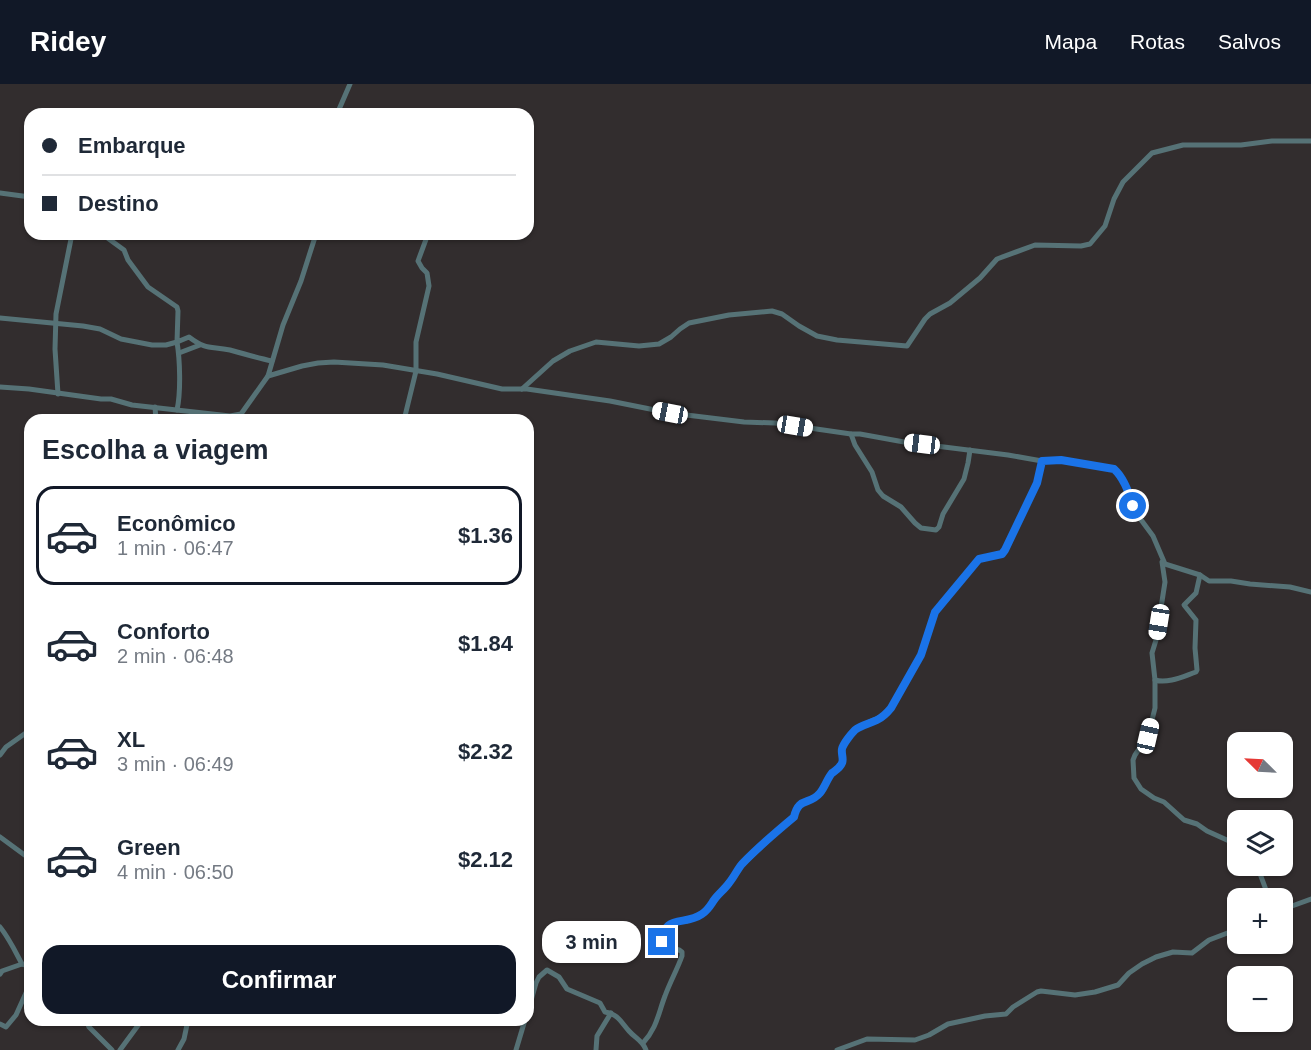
<!DOCTYPE html>
<html lang="pt">
<head>
<meta charset="utf-8">
<style>
  body { margin:0; font-family:Arial,sans-serif; background:#f2f2f3; color:#1f2937; height:100vh; display:flex; flex-direction:column; font-size:22px; white-space:nowrap }
  * { box-sizing:border-box; margin:0 }
  p { font-size:20px; color:#747a83 }
  .icon { flex:none; width:33px; height:33px; fill:none; stroke:currentColor; stroke-width:2; stroke-linecap:round; stroke-linejoin:round }
  .map { position:relative; flex:1; overflow:hidden }
  .details { position:absolute; left:24px; top:330px; width:510px; height:612px; display:flex; flex-direction:column; background:#fff; border-radius:18px; box-shadow:0 2px 4px #0004 }
  .details>* { flex:none }
  .banner { position:absolute; left:24px; top:24px; width:510px; height:132px; border-radius:18px; box-shadow:0 2px 4px #0004; display:grid; align-content:center; height:132px; padding:0 18px; background:#fff }
  .needle { width:39px; rotate:294deg }
  .buttons { position:absolute; left:1227px; top:648px; display:grid; gap:12px }
  .buttons a { display:grid; place-items:center; width:66px; height:66px; border-radius:12px; background:#fff; box-shadow:0 2px 4px #0004; font-size:30px }
  .end { position:absolute; width:27px; height:27px; margin:-14px; border:8px solid #1a73e8; background:#fff; box-shadow:0 0 0 3px #fff }
  .from { border-radius:50% }
  .bubble { position:absolute; height:42px; border-radius:18px; background:#fff; box-shadow:0 2px 4px #0004; font-size:20px; font-weight:800; line-height:42px; text-align:center }
  .car { position:absolute; width:18px; height:36px; margin:-18px -9px; border-radius:8px; box-shadow:0 0 4px 2px #0007; background:linear-gradient(#fff 24%,#345 0 40%,#fff 0 76%,#345 0 86%,#fff 0) }
  .banner b { display:flex; align-items:center; gap:21px; height:57px; font-size:22px }
  .banner b+b { border-top:2px solid #e0e1e3 }
  .banner i { width:15px; height:15px; background:#1f2937 }
  ul { padding:0; list-style:none }
  li { display:flex; align-items:center; gap:18px; height:99px; margin:0 12px 9px; padding:0 6px; border:3px solid transparent; border-radius:18px }
  li div { flex:1 }
  li b { display:block; font-size:22px }
  li em { font-style:normal; font-weight:800 }
  li.selected { border-color:#111827 }
  li>.icon { width:54px; height:54px; stroke-width:1.5 }
  h2 { padding:0 18px; font-size:27px; line-height:72px }
  .cta { display:flex; gap:12px; margin-top:auto; padding:12px 18px }
  .cta a { flex:1; height:69px; border-radius:18px; background:#111827; color:#fff; font-size:24px; font-weight:800; line-height:69px; text-align:center }
  header { display:flex; align-items:center; gap:36px; box-sizing:border-box; height:84px; padding:0 30px; background:#111827; color:#fff }
  header strong { font-size:28px }
  nav { display:flex; gap:33px; margin-inline-start:auto; font-size:21px }
  .map>svg:first-child { display:block }
  .lines { fill:none; stroke-linecap:round; stroke-linejoin:round }
  .street { stroke:#567276; stroke-width:5 }
  .route { stroke:#1a73e8; stroke-width:8 }
</style>
</head>
<body>
<header>
<strong>Ridey</strong>
<nav><a>Mapa</a><a>Rotas</a><a>Salvos</a></nav>
</header>
<div class="map">
<svg width="1311" height="966" viewBox="0 0 1311 966">
  <rect width="100%" height="100%" fill="#322d2e"/>
  <g class="lines">
    <g class="street">
      <polyline points="337,30 350,0"/>
      <polyline points="0,109 30,113"/>
      <path d="M102,150L124,166L128,176L148,203L177,223L178,227L177,258L189,253C206,266 210,262 230,266C244,270 258,274 272,277"/>
      <polyline points="316,150 301,197 283,241 268,292 302,282 318,279 334,278 383,281 437,290 502,305 527,305 610,317 670,329 744,338 775,339 851,350 860,350 904,358 1008,371 1042,377 1061,376 1114,385 1120,390 1123,397 1136,429 1153,452 1165,480 1200,491 1209,497 1231,497 1250,500 1290,503 1311,508"/>
      <path d="M0,234L83,242L100,245L121,255L152,261H166L177,258C180,276 181,308 177,326"/>
      <polyline points="179,269 200,261"/>
      <polyline points="0,303 29,305 101,315 111,315 132,321 230,332 241,330 268,292"/>
      <polyline points="522,305 553,277 570,267 596,258 639,262 659,260 671,253 680,245 689,239 729,231 772,227 782,230 799,242 817,252 837,256 907,262 925,235 930,230 950,219 980,194 997,175 1035,161 1081,162 1090,160 1105,142 1114,115 1123,98 1152,69 1183,61 1241,61 1272,57 1311,57"/>
      <polyline points="58,310 55,265 56,230 72,150"/>
      <polyline points="155,323 156,336"/>
      <polyline points="404,336 416,287 416,258 429,202 427,189 422,184 418,177 428,150"/>
      <polyline points="851,350 855,361 872,388 878,406 883,412 901,423 915,439 921,444 936,446 939,443 943,430 964,395 968,379 970,366"/>
      <polyline points="1162,478 1165,498 1156,556 1152,569 1155,596 1155,624 1148,652 1135,671 1133,676 1134,694 1141,705 1154,714 1164,718 1184,736 1197,740 1207,747 1238,761"/>
      <path d="M1155,596C1168,600 1184,592 1196,588L1197,586L1195,564L1196,536L1184,521L1196,509L1200,491"/>
      <polyline points="0,671 6,663 30,646"/>
      <polyline points="0,753 30,775"/>
      <polyline points="1255,782 1259,787 1269,814"/>
      <polyline points="1282,828 1292,822 1311,815"/>
      <path d="M0,843C9,854 15,867 22,880"/>
      <polyline points="0,890 2,887 22,880 30,883"/>
      <path d="M528,927L536,899L539,893L547,886L559,893L567,905L600,919L605,928C618,930 621,938 629,947C635,954 643,957 646,966"/>
      <polyline points="86,936 89,943 112,966"/>
      <polyline points="0,940 6,943 16,931 30,900"/>
      <path d="M643,959C657,944 658,930 665,912C670,898 677,886 682,872V868C678,864 675,865 670,866L663,862L662,851L665,845L671,839L679,837H687L703,830L729,799L742,781L793,733C799,712 809,722 820,709C825,703 827,695 832,689C836,686 840,684 842,679C844,675 841,670 842,665C843,660 851,650 855,646C867,636 879,638 891,624L921,571L935,528L979,475L1002,470L1005,466L1037,399L1042,377"/>
      <polyline points="120,966 142,936"/>
      <polyline points="178,966 184,955 188,936"/>
      <polyline points="516,966 525,936"/>
      <polyline points="596,966 597,952 611,929"/>
      <polyline points="837,966 867,955 915,956 929,951 948,940 985,932 1006,930 1013,923 1037,908 1041,907 1075,911 1095,908 1118,901 1129,889 1142,880 1156,873 1173,868 1192,869 1209,856 1238,845"/>
    </g>
  </g>
  <g class="lines">
    <path class="route" d="M662,858C663,830 685,842 702,830C708,826 710,822 714,816C718,810 725,805 729,799C734,793 737,786 742,780C758,763 776,748 794,733C799,712 809,722 820,709C825,703 827,695 832,689C836,686 840,684 842,679C844,675 841,670 842,665C843,660 851,650 855,646C861,641 869,640 877,636C883,633 887,629 891,624L921,571L935,528L979,475L1002,470L1005,466L1037,399L1042,377L1061,376L1114,385C1124,394 1129,408 1133,422"/>
  </g>
</svg>
<div class="buttons">
<a><svg class="needle" viewBox="-14 -14 28 28"><path d="M0-13l5 13h-10z" fill="#e53935"/><path d="M0 13l5-13h-10z" fill="#747a83"/></svg></a>
<a><svg class="icon" aria-label="layers" viewBox="0 0 24 24"><path d="M12 4l9 5-9 5-9-5zM3 14l9 5 9-5"/></svg></a>
<a>+</a>
<a>−</a>
</div>
<i class="end from" style="left:1133px;top:422px"></i>
<i class="end" style="left:662px;top:858px"></i>
<div class="bubble" style="left:542px;top:837px;width:99px">3 min</div>
<i class="car" style="left:670px;top:329px;rotate:281deg"></i>
<i class="car" style="left:795px;top:342px;rotate:99deg"></i>
<i class="car" style="left:922px;top:360px;rotate:277deg"></i>
<i class="car" style="left:1159px;top:538px;rotate:189deg"></i>
<i class="car" style="left:1148px;top:652px;rotate:13deg"></i>
<div class="banner">
<b><i class="from"></i>Embarque</b>
<b><i></i>Destino</b>
</div>
<section class="details">
<h2>Escolha a viagem</h2>
<ul>
<li class="selected"><svg class="icon" aria-label="car" viewBox="0 0 24 24"><path d="M5 17H2v-5l4-1 3-4h7l3 4 3 1v5h-3M9 17h6M6 11h13"/><circle cx="7" cy="17" r="2"/><circle cx="17" cy="17" r="2"/></svg><div><b>Econômico</b><p>1 min · 06:47</p></div><em>$1.36</em></li>
<li><svg class="icon" aria-label="car" viewBox="0 0 24 24"><path d="M5 17H2v-5l4-1 3-4h7l3 4 3 1v5h-3M9 17h6M6 11h13"/><circle cx="7" cy="17" r="2"/><circle cx="17" cy="17" r="2"/></svg><div><b>Conforto</b><p>2 min · 06:48</p></div><em>$1.84</em></li>
<li><svg class="icon" aria-label="car" viewBox="0 0 24 24"><path d="M5 17H2v-5l4-1 3-4h7l3 4 3 1v5h-3M9 17h6M6 11h13"/><circle cx="7" cy="17" r="2"/><circle cx="17" cy="17" r="2"/></svg><div><b>XL</b><p>3 min · 06:49</p></div><em>$2.32</em></li>
<li><svg class="icon" aria-label="car" viewBox="0 0 24 24"><path d="M5 17H2v-5l4-1 3-4h7l3 4 3 1v5h-3M9 17h6M6 11h13"/><circle cx="7" cy="17" r="2"/><circle cx="17" cy="17" r="2"/></svg><div><b>Green</b><p>4 min · 06:50</p></div><em>$2.12</em></li>
</ul>
<div class="cta"><a>Confirmar</a></div>
</section>
</div>
</body>
</html>
